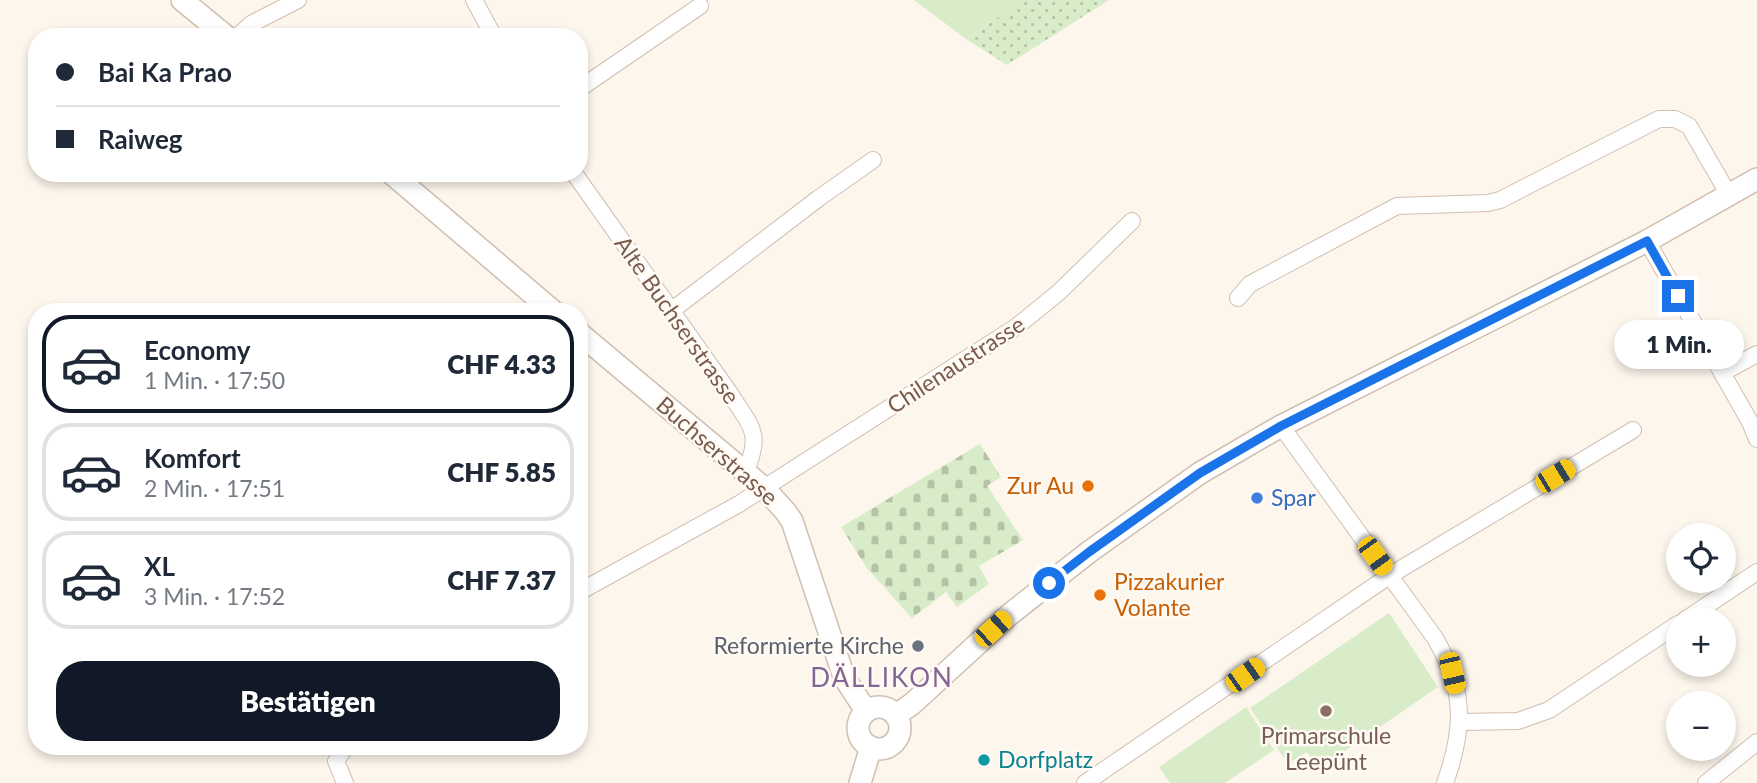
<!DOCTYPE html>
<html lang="de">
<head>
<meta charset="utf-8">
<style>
  body { margin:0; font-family:Lato,sans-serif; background:#f2f2f3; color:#1f2937; height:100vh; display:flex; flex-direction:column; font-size:26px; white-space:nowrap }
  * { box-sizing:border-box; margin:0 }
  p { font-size:23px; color:#747a83 }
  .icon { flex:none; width:38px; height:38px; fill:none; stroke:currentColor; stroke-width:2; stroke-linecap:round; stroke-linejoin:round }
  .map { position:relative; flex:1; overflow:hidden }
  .drawer { position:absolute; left:28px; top:303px; width:560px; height:452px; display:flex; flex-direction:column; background:#fff; border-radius:28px; box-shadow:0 4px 10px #0003 }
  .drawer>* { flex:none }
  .top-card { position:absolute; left:28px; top:28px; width:560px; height:154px; border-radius:28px; box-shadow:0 4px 10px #0003; display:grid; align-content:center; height:154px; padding:0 28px; background:#fff }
  .fabs { position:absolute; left:1666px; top:523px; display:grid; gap:14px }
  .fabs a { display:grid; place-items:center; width:70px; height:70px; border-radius:50%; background:#fff; box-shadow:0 4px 10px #0003; font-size:35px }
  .end { position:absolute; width:32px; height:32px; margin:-16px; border:9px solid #1a73e8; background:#fff; box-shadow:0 0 0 4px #fff }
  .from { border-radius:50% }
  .bubble { position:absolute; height:49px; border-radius:24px; background:#fff; box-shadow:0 4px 10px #0003; font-size:23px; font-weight:800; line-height:49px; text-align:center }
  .car { position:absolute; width:21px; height:42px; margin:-21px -10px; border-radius:9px; box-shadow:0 0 5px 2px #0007; background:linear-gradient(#f5c518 24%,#345 0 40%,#f5c518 0 76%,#345 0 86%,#f5c518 0) }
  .top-card b { display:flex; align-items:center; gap:24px; height:66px; font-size:26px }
  .top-card b+b { border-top:2px solid #e0e1e3 }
  .top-card i { width:18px; height:18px; background:#1f2937 }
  ul { padding:12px 0 0; list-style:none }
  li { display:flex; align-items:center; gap:21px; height:98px; margin:0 14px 10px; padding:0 14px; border:4px solid #e0e1e3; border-radius:28px }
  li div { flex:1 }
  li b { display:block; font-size:26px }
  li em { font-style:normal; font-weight:800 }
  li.on { border-color:#111827 }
  li>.icon { width:63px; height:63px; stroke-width:1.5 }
  .cta { display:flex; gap:14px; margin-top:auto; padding:14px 28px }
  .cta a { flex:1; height:80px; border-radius:28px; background:#111827; color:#fff; font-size:28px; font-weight:800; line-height:80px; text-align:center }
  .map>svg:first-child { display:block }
  .cemetery { fill:url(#cemetery-stones) }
  .park { fill:url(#park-dots) }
  .garden { fill:#d8ecc9 }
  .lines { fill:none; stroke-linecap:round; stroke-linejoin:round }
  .minor-casing { stroke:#d1beb0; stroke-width:18 }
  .tertiary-casing { stroke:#d1beb0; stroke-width:24 }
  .minor { stroke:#fff; stroke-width:16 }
  .tertiary { stroke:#fff; stroke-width:21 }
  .route { stroke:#1a73e8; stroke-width:9 }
  .food-dot { fill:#e8710a; stroke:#fffaf3; stroke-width:2.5 }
  .shop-dot { fill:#3f7fe0; stroke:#fffaf3; stroke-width:2.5 }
  .worship-dot { fill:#6b7280; stroke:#fffaf3; stroke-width:2.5 }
  .education-dot { fill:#8d6e63; stroke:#fffaf3; stroke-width:2.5 }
  .culture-dot { fill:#0f9aa8; stroke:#fffaf3; stroke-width:2.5 }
  .labels { text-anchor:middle; stroke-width:5; stroke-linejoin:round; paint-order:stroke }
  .street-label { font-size:23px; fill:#7a5c4d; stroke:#fffaf3 }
  .food-label { font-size:23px; fill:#c56008; stroke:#fffaf3; text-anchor:end }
  .shop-label { font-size:23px; fill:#366cbe; stroke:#fffaf3; text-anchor:start }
  .worship-label { font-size:23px; fill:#5b616d; stroke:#fffaf3; text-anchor:end }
  .education-label { font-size:23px; fill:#785e54; stroke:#fffaf3 }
  .culture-label { font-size:23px; fill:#0d838f; stroke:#fffaf3; text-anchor:start }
  .quarter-label { font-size:26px; letter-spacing:2px; fill:#846695; stroke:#fffaf3 }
</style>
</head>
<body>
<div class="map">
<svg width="1757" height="783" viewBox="0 0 1757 783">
  <defs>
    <pattern id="cemetery-stones" width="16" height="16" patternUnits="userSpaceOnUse" patternTransform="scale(1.75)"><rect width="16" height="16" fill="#d8ecc9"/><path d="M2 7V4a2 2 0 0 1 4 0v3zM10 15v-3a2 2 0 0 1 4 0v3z" fill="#b4c2a5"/></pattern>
    <pattern id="park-dots" width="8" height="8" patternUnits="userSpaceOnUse" patternTransform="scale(1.75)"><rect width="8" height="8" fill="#d8ecc9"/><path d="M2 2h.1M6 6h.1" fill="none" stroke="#b4c2a5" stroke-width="1.8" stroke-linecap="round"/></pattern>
  </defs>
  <rect width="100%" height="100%" fill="#fdf6ec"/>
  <polygon class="cemetery" points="980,444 1001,477 987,486 1023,540 979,566 989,584 957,607 946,592 912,618 866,567 841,527"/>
  <polygon class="park" points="1023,0 1109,0 1007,65 966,39"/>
  <g class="garden">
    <polygon points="914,0 1023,0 966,39"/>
    <polygon points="1389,613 1438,687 1319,769 1307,752 1288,764 1250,708"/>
    <polygon points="1246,707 1274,750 1225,783 1170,783 1159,767"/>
  </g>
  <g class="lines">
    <g class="minor-casing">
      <g id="minor">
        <polyline points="474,0 494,37"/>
        <polyline points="237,37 251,24 298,0"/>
        <polyline points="579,89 700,6"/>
        <path d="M574,173L729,392C751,427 763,432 745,473"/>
        <polyline points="1647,241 1750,422 1757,439"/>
        <polyline points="1238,298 1250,284 1397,206 1488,203 1500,200 1659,119 1675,119 1689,126 1729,195"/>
        <polyline points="671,311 819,198 873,160"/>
        <polyline points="1722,373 1757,354"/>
        <path d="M1281,426L1435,638C1465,690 1465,727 1445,783"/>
        <polyline points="579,592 739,504 1016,327 1058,293 1132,221"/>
        <polyline points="1685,620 1757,572"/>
        <polyline points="1461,722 1518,721 1549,710 1678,624"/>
        <polyline points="345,783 336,761 346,746"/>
        <polyline points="1085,783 1389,576 1633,430"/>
        <polyline points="1706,783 1757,742"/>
      </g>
    </g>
    <g class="tertiary-casing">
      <g id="tertiary">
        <polyline points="182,0 227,37"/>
        <polyline points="391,173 554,312"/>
        <polyline points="579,333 764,488 785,511 792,521 844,677 866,711"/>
        <circle cx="879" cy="728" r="21"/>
        <polyline points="896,715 912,704 1009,615 1089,552 1200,473 1281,426 1647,241 1757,179"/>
        <polyline points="860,783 871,747"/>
      </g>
    </g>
    <use href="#minor" class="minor"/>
    <use href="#tertiary" class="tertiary"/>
  </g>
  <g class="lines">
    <polyline class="route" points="1049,583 1089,552 1200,473 1281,426 1647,241 1678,296"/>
  </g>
  <g class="food-dot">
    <circle cx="1088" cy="486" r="7"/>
    <circle cx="1100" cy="595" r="7"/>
  </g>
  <circle class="shop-dot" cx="1257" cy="498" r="7"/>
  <circle class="worship-dot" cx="918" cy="646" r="7"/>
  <circle class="education-dot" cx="1326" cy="711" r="7"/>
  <circle class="culture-dot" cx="984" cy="760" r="7"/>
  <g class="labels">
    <g class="street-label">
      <text transform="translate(677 320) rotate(55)" y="8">Alte Buchserstrasse</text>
      <text transform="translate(956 365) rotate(-33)" y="8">Chilenaustrasse</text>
      <text transform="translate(717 451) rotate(41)" y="8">Buchserstrasse</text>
    </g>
    <g class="food-label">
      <text x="1074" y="494">Zur Au</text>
      <text x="1114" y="590" text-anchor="start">Pizzakurier<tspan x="1114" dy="26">Volante</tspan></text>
    </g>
    <g class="shop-label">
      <text x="1271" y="506">Spar</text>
    </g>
    <g class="worship-label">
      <text x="904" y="654">Reformierte Kirche</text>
    </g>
    <g class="education-label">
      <text x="1326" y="744">Primarschule<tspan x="1326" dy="26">Leepünt</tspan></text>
    </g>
    <g class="culture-label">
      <text x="998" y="768">Dorfplatz</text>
    </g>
    <g class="quarter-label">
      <text x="882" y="687">DÄLLIKON</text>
    </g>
  </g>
</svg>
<div class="fabs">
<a><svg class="icon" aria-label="locate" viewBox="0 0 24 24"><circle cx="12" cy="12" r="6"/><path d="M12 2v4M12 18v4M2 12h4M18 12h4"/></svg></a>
<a>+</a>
<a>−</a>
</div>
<i class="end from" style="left:1049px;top:583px"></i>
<i class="end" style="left:1678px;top:296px"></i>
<div class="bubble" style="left:1614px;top:320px;width:130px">1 Min.</div>
<i class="car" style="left:1555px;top:476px;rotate:59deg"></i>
<i class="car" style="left:1375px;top:556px;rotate:144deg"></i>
<i class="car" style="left:993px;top:629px;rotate:48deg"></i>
<i class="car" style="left:1452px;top:673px;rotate:167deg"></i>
<i class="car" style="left:1245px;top:675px;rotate:55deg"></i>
<div class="top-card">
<b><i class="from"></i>Bai Ka Prao</b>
<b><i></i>Raiweg</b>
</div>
<section class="drawer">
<ul>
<li class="on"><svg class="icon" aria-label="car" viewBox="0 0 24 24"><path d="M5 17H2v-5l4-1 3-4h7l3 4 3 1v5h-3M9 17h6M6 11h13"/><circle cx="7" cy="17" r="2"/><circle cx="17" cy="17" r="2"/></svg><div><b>Economy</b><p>1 Min. · 17:50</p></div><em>CHF 4.33</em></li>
<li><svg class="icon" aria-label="car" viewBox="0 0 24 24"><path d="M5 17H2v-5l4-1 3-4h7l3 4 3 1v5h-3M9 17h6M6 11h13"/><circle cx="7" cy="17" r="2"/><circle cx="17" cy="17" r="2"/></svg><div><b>Komfort</b><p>2 Min. · 17:51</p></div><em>CHF 5.85</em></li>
<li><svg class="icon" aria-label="car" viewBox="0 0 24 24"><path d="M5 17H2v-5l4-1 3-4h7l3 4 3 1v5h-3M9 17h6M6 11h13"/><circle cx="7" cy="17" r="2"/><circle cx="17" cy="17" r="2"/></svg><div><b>XL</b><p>3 Min. · 17:52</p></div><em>CHF 7.37</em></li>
</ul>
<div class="cta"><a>Bestätigen</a></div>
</section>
</div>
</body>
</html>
